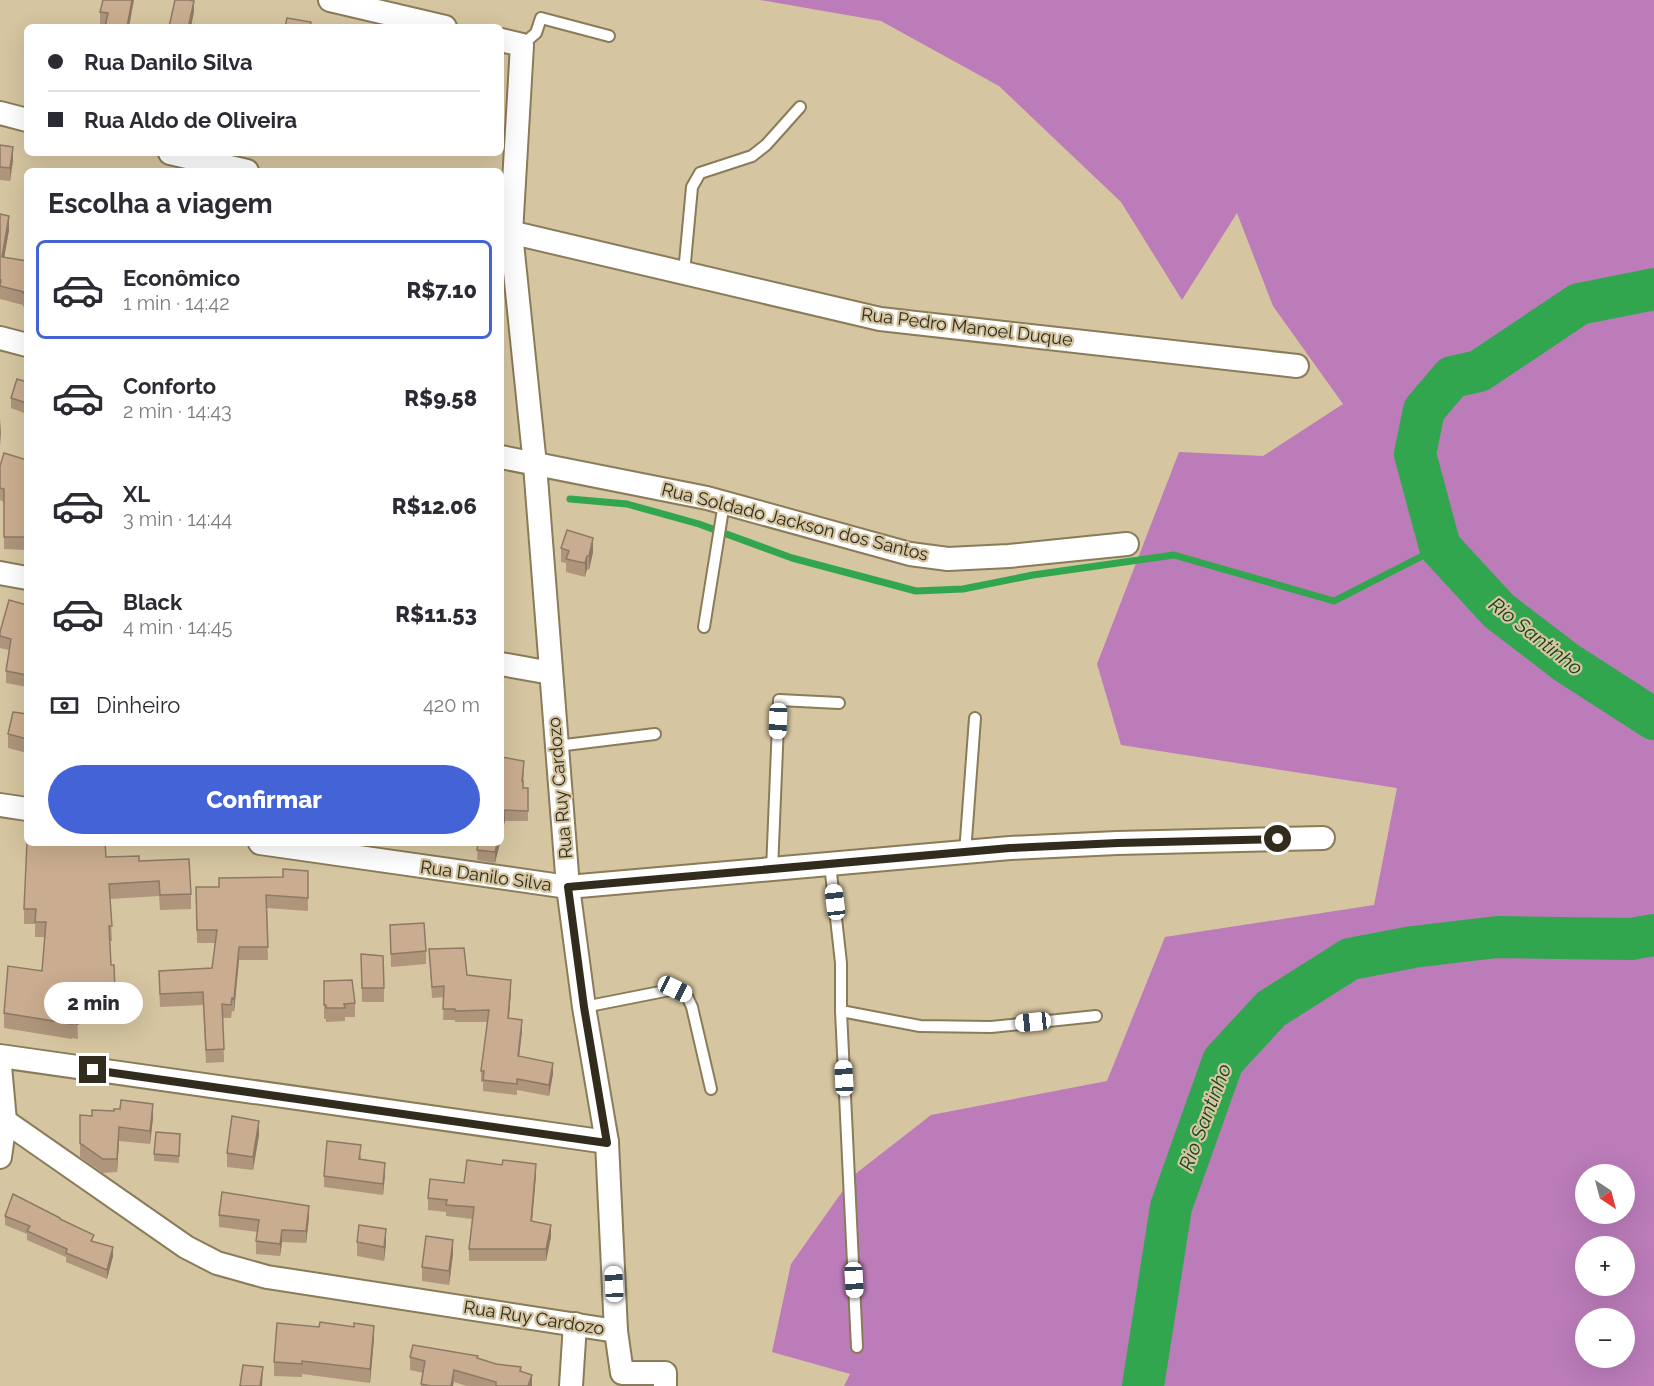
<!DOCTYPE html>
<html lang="pt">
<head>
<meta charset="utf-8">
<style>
  body { margin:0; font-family:Raleway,sans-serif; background:#f7f7f7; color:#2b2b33; height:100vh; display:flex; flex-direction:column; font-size:22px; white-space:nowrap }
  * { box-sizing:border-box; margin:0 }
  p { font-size:20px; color:#7c7c81 }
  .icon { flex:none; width:33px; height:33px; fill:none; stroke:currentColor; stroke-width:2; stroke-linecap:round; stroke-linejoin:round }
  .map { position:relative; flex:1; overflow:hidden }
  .sheet { position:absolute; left:24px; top:168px; width:480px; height:678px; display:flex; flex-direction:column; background:#fff; border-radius:9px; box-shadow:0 6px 24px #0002 }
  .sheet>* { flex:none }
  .guide { position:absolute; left:24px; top:24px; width:480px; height:132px; border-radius:9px; box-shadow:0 6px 24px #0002; display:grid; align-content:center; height:132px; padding:0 24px; background:#fff }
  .needle { width:39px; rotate:144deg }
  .controls { position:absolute; left:1575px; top:1164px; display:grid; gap:12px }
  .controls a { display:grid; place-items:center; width:60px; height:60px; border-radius:50%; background:#fff; box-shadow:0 6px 24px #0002; font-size:30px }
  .end { position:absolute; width:27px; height:27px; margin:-14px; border:8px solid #322c1e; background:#fff; box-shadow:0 0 0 3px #fff }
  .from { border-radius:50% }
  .bubble { position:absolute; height:42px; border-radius:21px; background:#fff; box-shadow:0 6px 24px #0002; font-size:20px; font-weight:800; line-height:42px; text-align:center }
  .car { position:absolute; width:18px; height:36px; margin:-18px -9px; border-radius:8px; box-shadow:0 0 4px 2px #0007; background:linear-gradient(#fff 24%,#345 0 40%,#fff 0 76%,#345 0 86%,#fff 0) }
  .guide b { display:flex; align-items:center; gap:21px; height:57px; font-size:22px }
  .guide b+b { border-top:2px solid #e1e1e2 }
  .guide i { width:15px; height:15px; background:#2b2b33 }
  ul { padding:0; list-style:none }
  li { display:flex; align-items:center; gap:18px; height:99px; margin:0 12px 9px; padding:0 12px; border:3px solid transparent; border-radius:9px }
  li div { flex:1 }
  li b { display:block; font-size:22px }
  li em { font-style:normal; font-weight:800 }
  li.selected { border-color:#4363d6 }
  li>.icon { width:54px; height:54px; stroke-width:1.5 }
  h2 { padding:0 24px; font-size:27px; line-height:72px }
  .pay { display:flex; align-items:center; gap:15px; height:66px; padding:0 24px; font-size:22px }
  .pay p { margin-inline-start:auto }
  .button { display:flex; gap:12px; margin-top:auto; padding:12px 24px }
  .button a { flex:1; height:69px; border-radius:36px; background:#4363d6; color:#fff; font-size:24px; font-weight:800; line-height:69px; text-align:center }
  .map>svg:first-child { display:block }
  .green { fill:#bb7cb9; fill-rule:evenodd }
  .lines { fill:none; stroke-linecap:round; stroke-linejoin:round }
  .stream { stroke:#31a64e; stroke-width:7 }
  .river { stroke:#31a64e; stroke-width:42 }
  .service-casing { stroke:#8a7b59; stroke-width:14 }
  .minor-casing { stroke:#8a7b59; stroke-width:26 }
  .service { stroke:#fff; stroke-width:10 }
  .minor { stroke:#fff; stroke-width:22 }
  .wall { fill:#ae957c }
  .shaded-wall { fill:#8d7965 }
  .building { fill:#caad90; stroke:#8d7965; stroke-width:1.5 }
  .route { stroke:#322c1e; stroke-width:8 }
  .labels { text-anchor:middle; stroke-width:4.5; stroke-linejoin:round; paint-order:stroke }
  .street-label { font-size:18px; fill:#322c1e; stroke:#d5c5a0 }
  .water-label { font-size:20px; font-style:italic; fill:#15421f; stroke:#d5c5a0 }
</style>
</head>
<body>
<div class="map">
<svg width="1654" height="1386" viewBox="0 0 1654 1386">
  <rect width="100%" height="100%" fill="#d5c5a0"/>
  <path class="green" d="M760,0H1654V1386H844L850,1374L772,1352L791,1264L854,1175L931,1115L1107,1081L1165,937L1374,905L1397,788L1121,745L1097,664L1179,452L1263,456L1343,404L1273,306L1237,213L1182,300L1121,202L999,86L881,21ZM1586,1174H1624V1214H1586ZM1586,1246H1624V1286H1586ZM1586,1318H1624V1358H1586Z"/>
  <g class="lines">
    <polyline class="stream" points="570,499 627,504 699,524 792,558 916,591 963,589 1033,575 1174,555 1334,601 1440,547"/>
    <g class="river">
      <polyline points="1654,289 1579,304 1479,371 1452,377 1424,410 1415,454 1440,547 1499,611 1567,663 1654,719"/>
      <polyline points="1143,1386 1171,1207 1223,1061 1271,1009 1350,959 1413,947 1497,937 1631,939 1654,935"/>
    </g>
    <g class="service-casing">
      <g id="service">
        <polyline points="522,45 536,33 541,18 609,36"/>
        <polyline points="684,273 692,187 700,173 752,156 766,145 800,107"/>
        <polyline points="704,627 724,503"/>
        <polyline points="557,746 655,734"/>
        <polyline points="965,853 975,718"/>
        <polyline points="830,864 841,963 841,1011 857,1347"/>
        <polyline points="772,870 779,700 839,703"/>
        <polyline points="584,1007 675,989 686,994 692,1007 711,1089"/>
        <polyline points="841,1011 920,1026 991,1027 1096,1016"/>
      </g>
    </g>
    <g class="minor-casing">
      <g id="minor">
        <polyline points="330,0 445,27"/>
        <polyline points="0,113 27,120"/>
        <polyline points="170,153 247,171"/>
        <polyline points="501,230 880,319 1297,366"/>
        <polyline points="0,338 27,345"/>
        <polyline points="501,457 707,498 910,554 948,559 1009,556 1127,544"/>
        <polyline points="0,573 27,578"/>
        <polyline points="501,664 551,673"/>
        <polyline points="0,805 27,809"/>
        <polyline points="260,843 568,887 1010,848 1117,843 1323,838"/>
        <polyline points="0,1056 607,1142"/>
        <polyline points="0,1066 5,1121 0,1157"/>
        <polyline points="0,1125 5,1121 186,1247 217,1263 267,1277 616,1331 607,1142 584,1007 568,887 535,465 511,233 522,45 501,40"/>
        <polyline points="616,1331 622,1373 665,1373 665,1386"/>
        <polyline points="571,1386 575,1324"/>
      </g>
    </g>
    <use href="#service" class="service"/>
    <use href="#minor" class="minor"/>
  </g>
  <g class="wall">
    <polygon points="103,0 129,27 100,24 100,12"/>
    <polygon points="0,145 13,160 10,181 0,180"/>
    <polygon points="445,153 456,153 456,156"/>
    <polygon points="0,214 9,230 4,257 27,261 27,307 23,307 23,305 0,299"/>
    <polygon points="27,382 27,414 11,408 11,398"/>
    <polygon points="27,460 27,550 4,549 4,502 0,500 0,466"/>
    <polygon points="561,548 593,552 589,570 587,569 585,577 566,572 566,563 561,562"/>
    <polygon points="27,605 27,687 6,683 6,671 9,650 0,648 0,632"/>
    <polygon points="27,714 27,753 8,748 8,734"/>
    <polygon points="501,757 524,771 523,788 528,788 528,821 505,821 501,837"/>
    <polygon points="478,843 500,843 495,863 477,860"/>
    <polygon points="106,857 139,861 191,894 191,909 160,910 159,896 110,899 112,941 110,941 111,965 115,991 115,1006 77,1008 78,1039 72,1038 72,1039 4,1028 4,1013 42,971 45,937 35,937 35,924 24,924 24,909"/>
    <polygon points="308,871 308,911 267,908 268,960 239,960 234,1012 232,1011 231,1018 223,1018 224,1062 206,1063 203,1005 160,1007 159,984 159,971 212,968 215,943 197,943 196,887 219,887 283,877"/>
    <polygon points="390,925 426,951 426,964 391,967"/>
    <polygon points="429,949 467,975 511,991 509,1018 522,1031 519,1056 553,1074 549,1096 517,1090 517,1095 483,1091 483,1082 481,1082 481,1071 488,1022 455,1022 455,1020 443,1020 444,997 432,998"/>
    <polygon points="361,954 384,988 384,1002 362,1002"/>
    <polygon points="324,981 355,1003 355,1017 345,1017 345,1021 326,1022 326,1019 324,1019"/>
    <polygon points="80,1115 153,1118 150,1144 119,1141 117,1172 103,1173 80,1157"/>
    <polygon points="180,1134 179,1163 154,1161 154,1154"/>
    <polygon points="259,1135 253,1170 227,1167 227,1153"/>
    <polygon points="361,1155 361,1160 385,1174 383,1195 324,1187 324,1176"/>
    <polygon points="536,1175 532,1221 551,1237 546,1261 469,1261 469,1249 472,1219 446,1216 446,1212 428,1210 428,1198 464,1183"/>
    <polygon points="219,1215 309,1218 306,1243 282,1242 280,1256 256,1254 256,1241 257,1232 219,1227"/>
    <polygon points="5,1216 60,1219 113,1256 107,1279 66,1262 66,1257 27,1240 27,1234 5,1225"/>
    <polygon points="357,1242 386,1243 384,1261 357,1256"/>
    <polygon points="453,1254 449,1285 422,1281 422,1267"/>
    <polygon points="374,1339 370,1383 302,1374 302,1377 274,1376 274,1362"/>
    <polygon points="410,1357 478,1358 521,1371 532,1386 467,1386 454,1382 453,1386 421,1386 423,1373 410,1370"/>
  </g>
  <g class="shaded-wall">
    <polygon points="132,0 134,0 129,27 127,27"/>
    <polygon points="194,1 194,12 191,27 189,24"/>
    <polygon points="13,147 13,160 10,181 10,168"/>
    <polygon points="9,216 9,230 2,270 2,257"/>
    <polygon points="1,419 1,432 0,446 0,433"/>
    <polygon points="593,538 593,552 589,570 589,556"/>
    <polygon points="587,556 587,569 585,577 585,563"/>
    <polygon points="505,810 505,821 501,837 501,826"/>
    <polygon points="497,843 500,843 495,863 495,852"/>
    <polygon points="239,947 239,960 234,1012 234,999"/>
    <polygon points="511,980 511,991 508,1029 508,1018"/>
    <polygon points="522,1020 522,1031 518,1067 518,1056"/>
    <polygon points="553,1063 553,1074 549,1096 549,1085"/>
    <polygon points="153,1104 153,1118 150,1144 150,1131"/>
    <polygon points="259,1121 259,1135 253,1170 253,1157"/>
    <polygon points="119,1127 119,1141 117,1172 117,1159"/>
    <polygon points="385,1163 385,1174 383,1195 383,1184"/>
    <polygon points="536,1164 536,1175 531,1233 531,1221"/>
    <polygon points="309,1206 309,1218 306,1243 306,1231"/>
    <polygon points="551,1225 551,1237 546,1261 546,1249"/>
    <polygon points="386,1229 386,1243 384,1261 384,1247"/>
    <polygon points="282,1230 282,1242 280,1256 280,1244"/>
    <polygon points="453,1240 453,1254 449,1285 449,1271"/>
    <polygon points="113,1247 113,1256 107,1279 107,1270"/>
    <polygon points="374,1326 374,1339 370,1383 370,1369"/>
    <polygon points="263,1367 262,1386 260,1386"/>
    <polygon points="454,1370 453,1386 451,1386"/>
    <polygon points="532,1375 532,1386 528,1386"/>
  </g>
  <g class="building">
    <polygon points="103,0 132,0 127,27 105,27 108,13 100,12"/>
    <polygon points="175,0 189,0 194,1 189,24 207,27 169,27"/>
    <polygon points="287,18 311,22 310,27 285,27"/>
    <polygon points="0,145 13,147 10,168 0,167"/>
    <polygon points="0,214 9,216 2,257 27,261 27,294 23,293 24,292 0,286 1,280 0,280"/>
    <polygon points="17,379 27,382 27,403 11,398"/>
    <polygon points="4,453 27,460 26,466 27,466 27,537 4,537 4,489 0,488 0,466"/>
    <polygon points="567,530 593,538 589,556 587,556 585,563 566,559 569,551 561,548"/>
    <polygon points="9,600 27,605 27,675 6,671 11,639 0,636 0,632"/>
    <polygon points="13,712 27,714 27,739 8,734"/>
    <polygon points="501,757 524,761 522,781 523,781 523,788 528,788 528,811 505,810 501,826"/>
    <polygon points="27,842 27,843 105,843 106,857 139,856 139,861 189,859 191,894 160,895 159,881 109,884 112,926 109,926 111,965 114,965 115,991 76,993 78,1024 72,1023 72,1024 4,1013 8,966 42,971 46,922 35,922 36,909 24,909"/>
    <polygon points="478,843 497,843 495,852 477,850"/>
    <polygon points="283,869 308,871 308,898 266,895 268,947 239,947 234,999 232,998 231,1005 222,1004 224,1049 206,1050 203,992 160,994 159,971 212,968 217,930 197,930 196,887 219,887 219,878 283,877"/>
    <polygon points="424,923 426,951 391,954 390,925"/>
    <polygon points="464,948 467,975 511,980 508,1018 522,1020 518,1056 553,1063 549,1085 517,1079 517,1084 483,1080 484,1071 481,1071 489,1010 455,1011 455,1009 443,1009 444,986 432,987 429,949"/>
    <polygon points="361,954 383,956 384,988 362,988"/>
    <polygon points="352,980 355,1003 344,1004 345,1008 326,1008 326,1005 324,1005 324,981"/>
    <polygon points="121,1100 153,1104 150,1131 119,1127 117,1159 103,1159 80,1143 80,1115 92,1116 92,1110 114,1111 114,1109 120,1109"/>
    <polygon points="232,1116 259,1121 253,1157 227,1153"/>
    <polygon points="156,1132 180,1134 179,1156 154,1154"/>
    <polygon points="327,1141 361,1145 359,1159 385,1163 383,1184 324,1176"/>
    <polygon points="467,1160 502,1165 503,1160 536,1164 531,1221 551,1225 546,1249 469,1249 474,1207 446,1205 447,1200 428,1198 430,1179 464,1183"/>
    <polygon points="222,1192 309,1206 306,1231 282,1230 280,1244 256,1241 259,1220 219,1215"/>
    <polygon points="13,1194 60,1218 60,1219 94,1235 91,1241 113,1247 107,1270 66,1253 67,1249 27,1231 30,1226 5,1216"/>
    <polygon points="359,1225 386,1229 384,1247 357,1242"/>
    <polygon points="426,1236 453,1240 449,1271 422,1267"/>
    <polygon points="320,1322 354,1327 354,1323 374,1326 370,1369 302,1361 302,1364 274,1362 277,1323 319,1327"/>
    <polygon points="413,1345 478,1356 477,1358 496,1364 521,1367 520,1371 532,1375 528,1386 496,1386 496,1382 454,1370 451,1386 431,1386 421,1384 425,1361 410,1357"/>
    <polygon points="243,1365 263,1367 260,1386 240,1386"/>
  </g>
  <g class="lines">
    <polyline class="route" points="93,1070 607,1143 584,1007 568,887 1010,848 1118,843 1278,839"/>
  </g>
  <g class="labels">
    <g class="street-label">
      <text transform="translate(967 327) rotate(7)" y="6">Rua Pedro Manoel Duque</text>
      <text transform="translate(795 522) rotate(14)" y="6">Rua Soldado Jackson dos Santos</text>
      <text transform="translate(560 788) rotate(-95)" y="6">Rua Ruy Cardozo</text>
      <text transform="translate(486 876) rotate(8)" y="6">Rua Danilo Silva</text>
      <text transform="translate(534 1318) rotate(9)" y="6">Rua Ruy Cardozo</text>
    </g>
    <g class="water-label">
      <text transform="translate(1536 636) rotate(38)" y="7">Rio Santinho</text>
      <text transform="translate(1205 1117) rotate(-69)" y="7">Rio Santinho</text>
    </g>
  </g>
</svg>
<div class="controls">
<a><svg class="needle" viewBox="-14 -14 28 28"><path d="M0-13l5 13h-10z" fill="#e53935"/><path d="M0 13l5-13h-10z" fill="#7c7c81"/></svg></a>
<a>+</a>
<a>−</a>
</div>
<i class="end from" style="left:1278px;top:839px"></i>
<i class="end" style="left:93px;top:1070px"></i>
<div class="bubble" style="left:44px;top:982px;width:99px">2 min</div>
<i class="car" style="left:778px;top:721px;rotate:182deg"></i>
<i class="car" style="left:835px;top:902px;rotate:353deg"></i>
<i class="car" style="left:675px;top:989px;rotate:116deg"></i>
<i class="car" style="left:1033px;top:1022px;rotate:264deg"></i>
<i class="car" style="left:844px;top:1078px;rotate:357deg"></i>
<i class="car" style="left:854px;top:1280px;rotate:177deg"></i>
<i class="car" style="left:614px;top:1284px;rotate:357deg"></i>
<div class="guide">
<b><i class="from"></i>Rua Danilo Silva</b>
<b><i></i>Rua Aldo de Oliveira</b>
</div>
<section class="sheet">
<h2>Escolha a viagem</h2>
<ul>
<li class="selected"><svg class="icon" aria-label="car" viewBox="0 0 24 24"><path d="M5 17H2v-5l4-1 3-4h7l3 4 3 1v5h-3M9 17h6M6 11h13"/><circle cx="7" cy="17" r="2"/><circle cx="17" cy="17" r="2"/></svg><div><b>Econômico</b><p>1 min · 14:42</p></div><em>R$7.10</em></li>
<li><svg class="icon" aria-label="car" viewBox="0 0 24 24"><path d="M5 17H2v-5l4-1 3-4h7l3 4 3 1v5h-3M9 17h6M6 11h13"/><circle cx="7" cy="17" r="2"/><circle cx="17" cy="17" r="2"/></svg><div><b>Conforto</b><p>2 min · 14:43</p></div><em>R$9.58</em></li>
<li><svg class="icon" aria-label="car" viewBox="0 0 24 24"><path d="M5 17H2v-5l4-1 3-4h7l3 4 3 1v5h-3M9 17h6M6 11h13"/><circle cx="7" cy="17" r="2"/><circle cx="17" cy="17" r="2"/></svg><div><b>XL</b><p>3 min · 14:44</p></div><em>R$12.06</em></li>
<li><svg class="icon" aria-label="car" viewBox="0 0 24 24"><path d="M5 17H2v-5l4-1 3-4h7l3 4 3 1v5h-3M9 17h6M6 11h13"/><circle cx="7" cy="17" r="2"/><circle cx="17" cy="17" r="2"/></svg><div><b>Black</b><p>4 min · 14:45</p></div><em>R$11.53</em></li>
</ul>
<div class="pay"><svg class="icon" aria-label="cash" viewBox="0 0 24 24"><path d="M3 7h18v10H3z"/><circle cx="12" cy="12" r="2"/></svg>Dinheiro<p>420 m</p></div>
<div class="button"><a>Confirmar</a></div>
</section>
</div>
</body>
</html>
